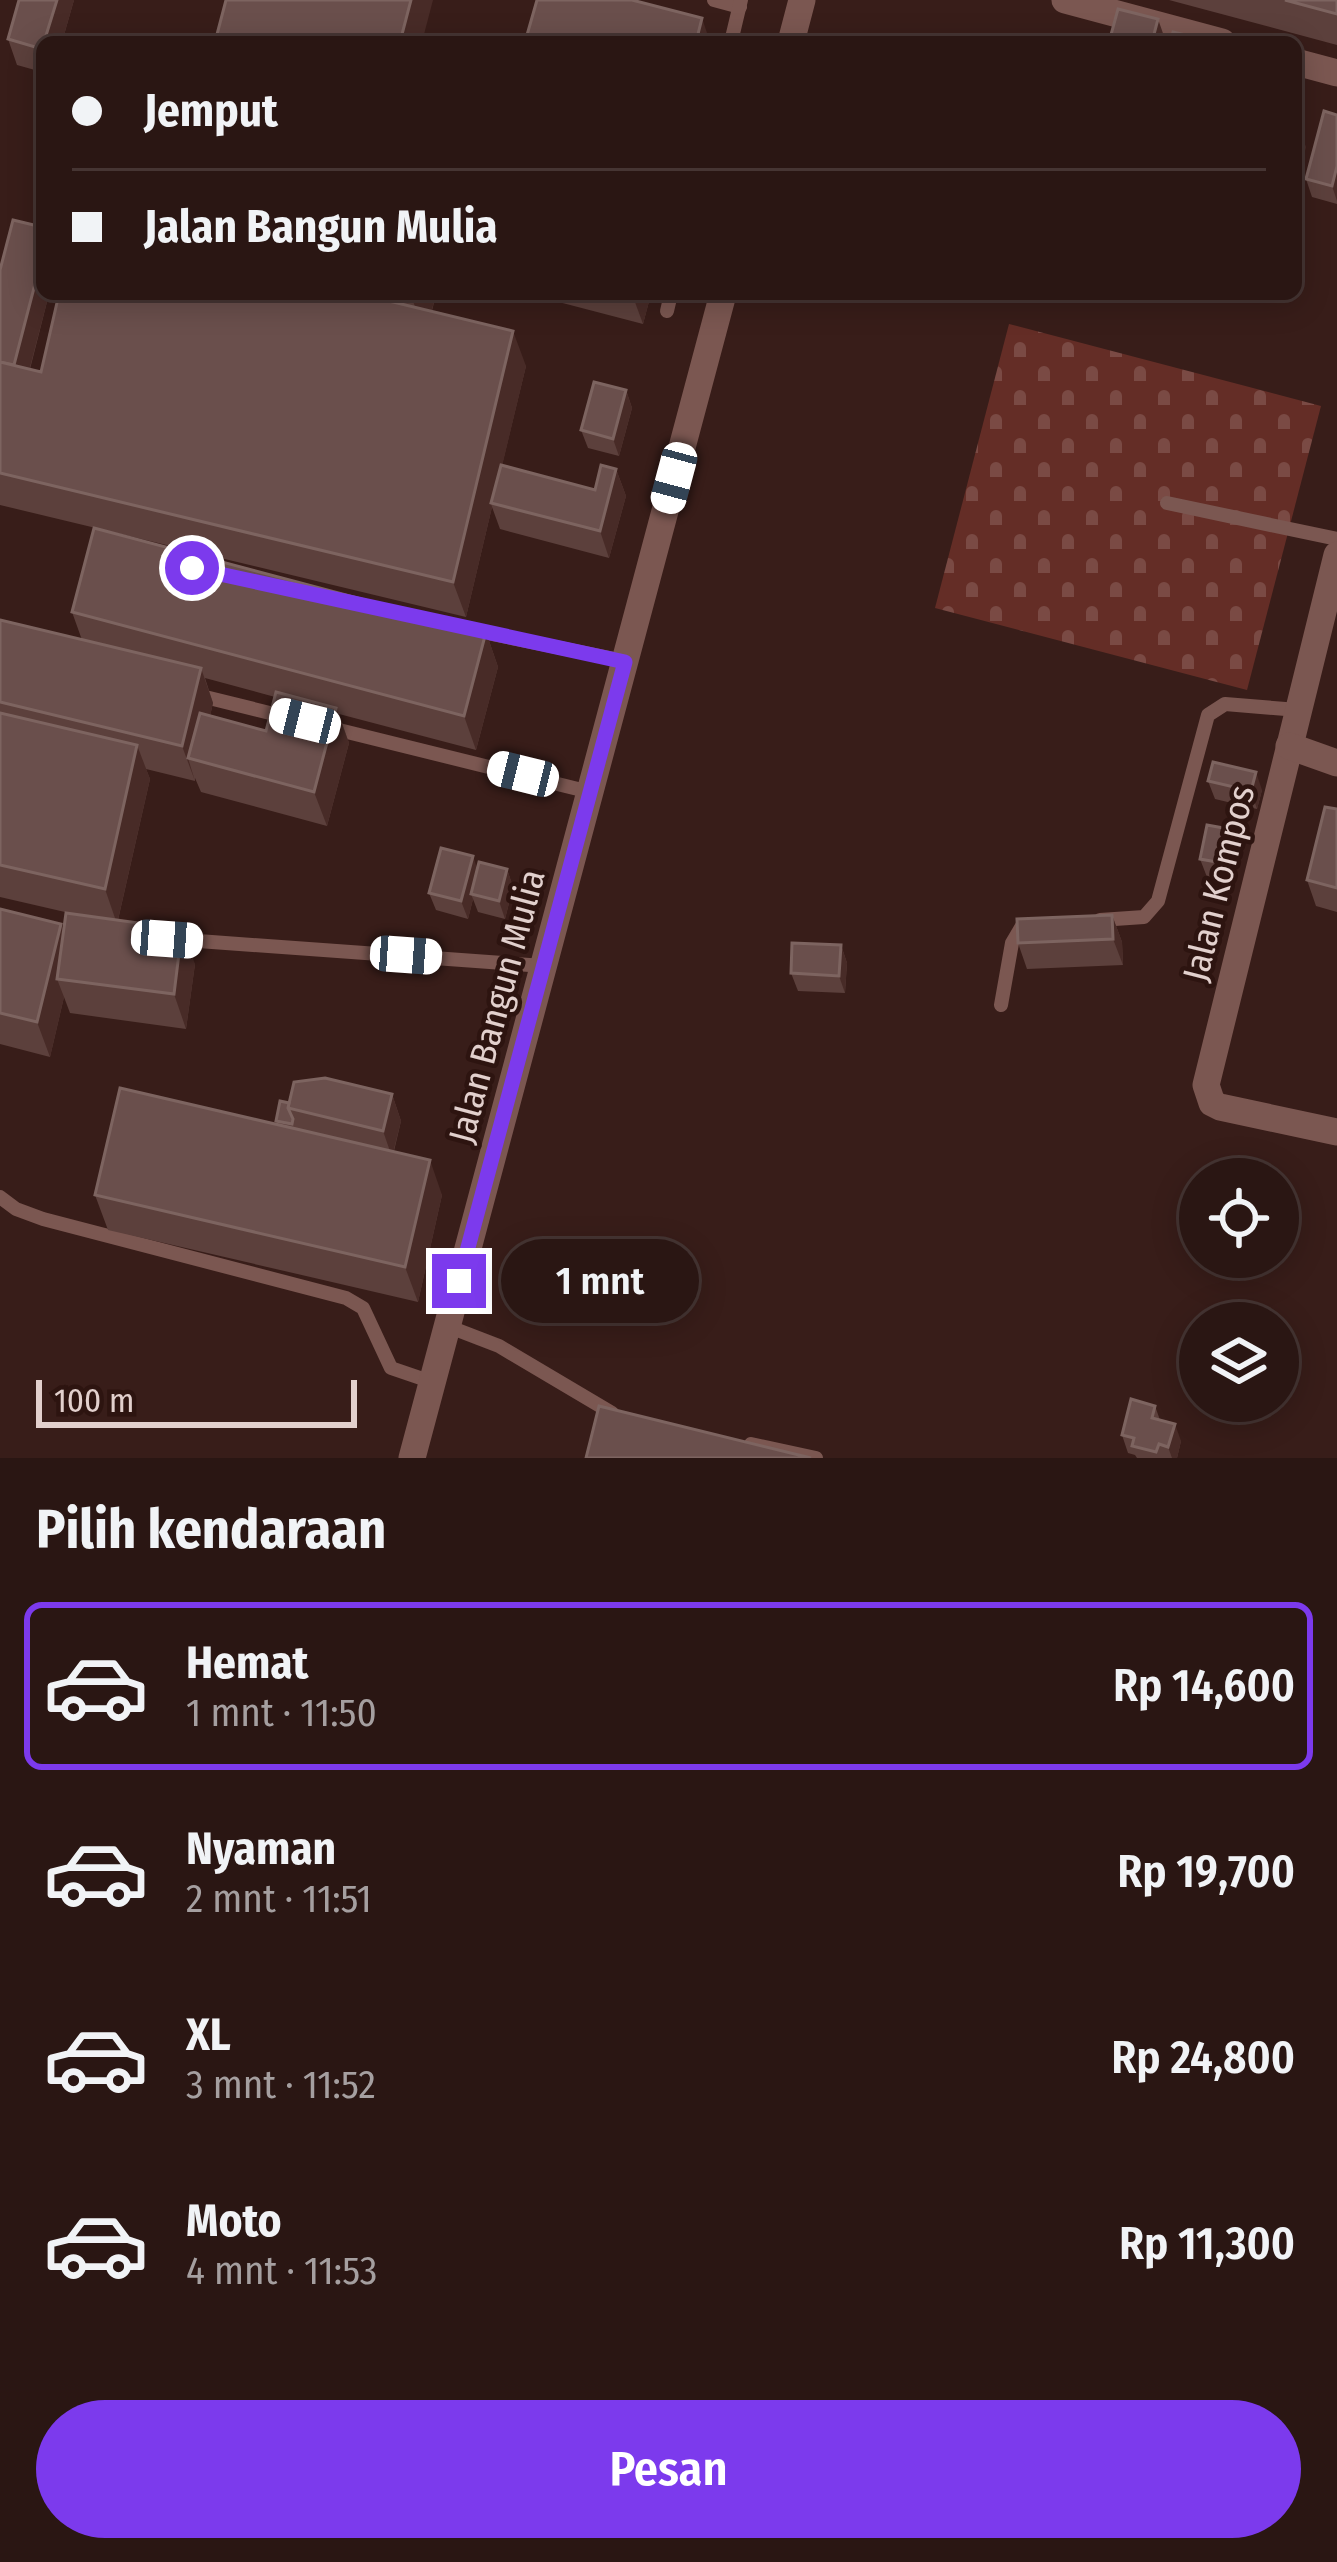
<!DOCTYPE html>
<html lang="id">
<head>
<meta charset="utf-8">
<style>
  body { margin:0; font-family:"Fira Sans Condensed",sans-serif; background:#362321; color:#f1f3f6; height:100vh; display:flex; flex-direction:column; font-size:45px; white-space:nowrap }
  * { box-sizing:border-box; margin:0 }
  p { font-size:39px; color:#a59fa0 }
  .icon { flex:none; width:66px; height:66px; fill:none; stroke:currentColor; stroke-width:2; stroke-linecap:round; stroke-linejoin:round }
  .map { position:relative; height:1458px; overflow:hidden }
  .panel { display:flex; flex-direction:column; background:#2a1613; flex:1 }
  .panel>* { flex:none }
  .banner { position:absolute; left:36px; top:36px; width:1266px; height:264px; border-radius:18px; box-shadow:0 6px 30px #0003,0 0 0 3px #463533; display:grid; align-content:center; height:264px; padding:0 36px; background:#2a1613 }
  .tools { position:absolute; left:1179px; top:1158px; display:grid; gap:24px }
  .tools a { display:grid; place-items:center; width:120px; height:120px; border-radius:50%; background:#2a1613; box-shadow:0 6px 30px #0003,0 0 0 3px #463533; font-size:60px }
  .scale { position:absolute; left:36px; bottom:30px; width:321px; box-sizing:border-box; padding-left:12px; border:6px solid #e2d0cd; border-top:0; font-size:33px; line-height:42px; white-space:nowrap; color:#e2d0cd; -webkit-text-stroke:9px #2d1410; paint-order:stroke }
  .end { position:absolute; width:54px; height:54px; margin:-27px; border:15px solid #7c3aed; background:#fff; box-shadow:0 0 0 6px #fff }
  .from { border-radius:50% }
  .bubble { position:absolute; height:84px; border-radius:42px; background:#2a1613; box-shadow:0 6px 30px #0003,0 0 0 3px #463533; font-size:39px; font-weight:600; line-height:84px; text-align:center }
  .car { position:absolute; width:36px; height:72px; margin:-36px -18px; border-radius:15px; box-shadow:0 0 9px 3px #0007; background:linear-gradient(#fff 24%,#345 0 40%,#fff 0 76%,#345 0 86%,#fff 0) }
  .banner b { display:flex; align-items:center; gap:42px; height:114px; font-size:45px }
  .banner b+b { border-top:3px solid #463533 }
  .banner i { width:30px; height:30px; background:#f1f3f6 }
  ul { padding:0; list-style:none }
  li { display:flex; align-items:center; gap:36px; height:168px; margin:0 24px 18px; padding:0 12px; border:6px solid transparent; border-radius:18px }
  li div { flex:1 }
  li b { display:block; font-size:45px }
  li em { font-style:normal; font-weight:600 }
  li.active { border-color:#7c3aed }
  li>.icon { width:108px; height:108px; stroke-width:1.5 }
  h2 { padding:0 36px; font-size:54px; line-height:144px }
  .cta { display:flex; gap:24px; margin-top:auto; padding:24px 36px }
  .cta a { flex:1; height:138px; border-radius:72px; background:#7c3aed; color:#fff; font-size:48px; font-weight:600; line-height:138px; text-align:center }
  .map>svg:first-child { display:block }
  .cemetery { fill:url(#cemetery-stones) }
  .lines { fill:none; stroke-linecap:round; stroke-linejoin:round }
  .service { stroke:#7b5751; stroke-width:14 }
  .minor { stroke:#7b5751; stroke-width:27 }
  .wall { fill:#5c403c; fill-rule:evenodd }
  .shaded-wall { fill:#482b27 }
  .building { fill:#6a4f4c; stroke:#7d6460; stroke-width:3 }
  .route { stroke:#7c3aed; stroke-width:15 }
  .labels { text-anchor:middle; stroke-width:9; stroke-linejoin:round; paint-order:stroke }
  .street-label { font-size:36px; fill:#e2d0cd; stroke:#2d1410 }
</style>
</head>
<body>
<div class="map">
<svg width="1337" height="1458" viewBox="0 0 1337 1458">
  <defs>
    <pattern id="cemetery-stones" width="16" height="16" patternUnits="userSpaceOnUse" patternTransform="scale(3)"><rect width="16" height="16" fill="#642d26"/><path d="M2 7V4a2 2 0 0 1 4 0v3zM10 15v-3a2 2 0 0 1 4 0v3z" fill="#7a4a44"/></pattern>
  </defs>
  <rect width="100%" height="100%" fill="#381d19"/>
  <polygon class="cemetery" points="1009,324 1321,406 1247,690 935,608"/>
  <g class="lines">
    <g class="service">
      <polyline points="714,0 740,7"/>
      <polyline points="731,42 741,0"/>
      <polyline points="667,311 671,294"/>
      <polyline points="1167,503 1337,539"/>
      <polyline points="472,630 625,661"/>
      <polyline points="197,695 286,717"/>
      <polyline points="331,728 590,792"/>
      <polyline points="1100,920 1144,917 1158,901 1208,715 1225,704 1298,710"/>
      <polyline points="171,939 544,966"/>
      <polyline points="1001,1005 1012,943 1022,926 1030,926"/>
      <polyline points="0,1197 16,1209 43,1219 346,1298 363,1308 391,1368 432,1382"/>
      <polyline points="447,1326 499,1346 612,1413"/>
      <polyline points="751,1444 816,1458"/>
    </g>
    <g class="minor">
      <polyline points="1065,0 1222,42"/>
      <polyline points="791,42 802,0"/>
      <polyline points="1296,62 1337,73"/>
      <polyline points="1337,555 1206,1085 1212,1103 1220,1107 1337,1132"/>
      <polyline points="1289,746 1337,763"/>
      <polyline points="412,1458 723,294"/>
    </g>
  </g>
  <g class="wall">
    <polygon points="74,0 62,42 42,42 42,72 17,65 8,39"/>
    <polygon points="1169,0 1337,0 1337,45"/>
    <polygon points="1337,115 1337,204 1312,197 1306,179"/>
    <polygon points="0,270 49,294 30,369 41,372 369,296 368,294 436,294 432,311 526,366 502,465 595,490 616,469 626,496 609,558 500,529 492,507 466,617 0,505"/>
    <polygon points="528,294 651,294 643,324"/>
    <polygon points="626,390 632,408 619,456 588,448 581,430"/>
    <path d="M72,612L486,632L498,667L476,750L339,714L349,743L327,826L201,792L195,778V781L146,769L150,779L118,920L195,964L186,1029L70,1013L64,997L50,1057L0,1044V909L64,931L78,915L0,897V620L82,640ZM205,678L275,697L266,731L210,716L213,703Z"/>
    <polygon points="1208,781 1262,790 1257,809 1215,799"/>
    <polygon points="1337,809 1337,912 1316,906 1307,880"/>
    <polygon points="1229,829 1235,847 1228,881 1207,877 1200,859"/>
    <polygon points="477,869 507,869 513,887 505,919 478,912 473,899 468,919 436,910 429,893"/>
    <polygon points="1112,915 1122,942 1123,965 1027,969 1018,943"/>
    <polygon points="841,945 847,963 845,993 798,991 791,973"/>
    <polygon points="392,1094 401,1121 394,1151 442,1195 418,1302 108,1230 95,1195 277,1124 276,1121 289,1103"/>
    <polygon points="1155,1406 1160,1420 1181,1441 1177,1458 1137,1458 1135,1455 1128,1453 1122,1435"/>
  </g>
  <g class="shaded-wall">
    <polygon points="57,0 74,0 62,42 44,42"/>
    <polygon points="411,0 433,0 422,42 400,42"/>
    <polygon points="702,18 710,42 696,42"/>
    <polygon points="1158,19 1166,42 1152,42"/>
    <polygon points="1296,121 1306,147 1296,185"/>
    <polygon points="1337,166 1337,201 1332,186"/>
    <polygon points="42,257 42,294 49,294 22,398 13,372"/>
    <polygon points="415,294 436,294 425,336 413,301"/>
    <polygon points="632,294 651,294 643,324"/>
    <polygon points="513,331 526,366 493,504 491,503 492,507 466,617 453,582"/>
    <polygon points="626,390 632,408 619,456 613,439"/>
    <polygon points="616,469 626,496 609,558 600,531"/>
    <polygon points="486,632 498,667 476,750 464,716"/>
    <polygon points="201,668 213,703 200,761 188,758 195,781 182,746"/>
    <polygon points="336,708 349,743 327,826 314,792"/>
    <polygon points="137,745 150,779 117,924 105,889"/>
    <polygon points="1256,772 1262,790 1257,809 1251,791"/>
    <polygon points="1229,829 1235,847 1228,881 1222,863"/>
    <polygon points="473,856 479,874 471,894 473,899 468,919 461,901"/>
    <polygon points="507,869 513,887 505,919 499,901"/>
    <polygon points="1112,915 1122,942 1123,965 1113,939"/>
    <polygon points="61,924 74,958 57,979 64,997 50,1057 37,1022"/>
    <polygon points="182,929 195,964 186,1029 174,994"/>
    <polygon points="841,945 847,963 845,993 839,976"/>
    <polygon points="392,1094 401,1121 392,1157 383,1131"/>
    <polygon points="430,1160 442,1195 418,1302 405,1267"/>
    <polygon points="1175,1424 1181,1441 1177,1458 1172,1458 1168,1447"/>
  </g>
  <g class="building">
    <polygon points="19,0 57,0 44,42 42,42 42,49 8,39"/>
    <polygon points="226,0 411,0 400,42 215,42"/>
    <polygon points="537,0 632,0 702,18 696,42 525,42"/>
    <polygon points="1285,0 1337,0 1337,14"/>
    <polygon points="1118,9 1158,19 1152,42 1109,42"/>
    <polygon points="1173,32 1202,39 1202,42 1170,42"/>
    <polygon points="1324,111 1337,115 1337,166 1332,186 1306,179"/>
    <polygon points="13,220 42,227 42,257 14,365 0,362 0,270"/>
    <polygon points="59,294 360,294 513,331 453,582 0,473 0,362 41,372"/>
    <polygon points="384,294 415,294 413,301"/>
    <polygon points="594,382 626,390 613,439 581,430"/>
    <polygon points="501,465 595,490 601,465 616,469 600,531 491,503"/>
    <polygon points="94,528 486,632 464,716 72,612"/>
    <polygon points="0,620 201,668 182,746 0,702"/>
    <polygon points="276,692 336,708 314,792 188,758 200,713 266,731"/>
    <polygon points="0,713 137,745 105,889 0,865"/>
    <polygon points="1213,762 1256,772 1251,791 1208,781"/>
    <polygon points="1325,807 1337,809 1337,888 1307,880"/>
    <polygon points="1207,825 1229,829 1222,863 1200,859"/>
    <polygon points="441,848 473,856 461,901 429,893"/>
    <polygon points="479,862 507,869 499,901 471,894"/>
    <polygon points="0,909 61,924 37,1022 0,1013"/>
    <polygon points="66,913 182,929 174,994 57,979"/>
    <polygon points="1112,915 1113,939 1018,943 1017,919"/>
    <polygon points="792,943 841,945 839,976 791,973"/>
    <polygon points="325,1078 392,1094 383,1131 288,1108 294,1082"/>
    <polygon points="120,1088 430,1160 405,1267 95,1195"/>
    <polygon points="280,1101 289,1103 288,1108 293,1119 292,1124 276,1121"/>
    <polygon points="1131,1399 1155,1406 1152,1418 1175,1424 1168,1447 1159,1444 1156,1452 1132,1446 1134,1438 1122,1435"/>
    <polygon points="599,1406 811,1458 586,1458"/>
  </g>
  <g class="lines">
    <polyline class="route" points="192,568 625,662 459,1281"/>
  </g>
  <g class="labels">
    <g class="street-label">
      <text transform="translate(1218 883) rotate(-76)" y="13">Jalan Kompos</text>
      <text transform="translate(496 1006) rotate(-75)" y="13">Jalan Bangun Mulia</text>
    </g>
  </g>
</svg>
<div class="tools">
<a><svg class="icon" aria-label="locate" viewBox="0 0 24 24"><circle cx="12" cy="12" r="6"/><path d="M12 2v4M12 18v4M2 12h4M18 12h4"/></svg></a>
<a><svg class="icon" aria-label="layers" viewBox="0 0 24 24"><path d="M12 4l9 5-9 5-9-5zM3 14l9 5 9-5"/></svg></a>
</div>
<div class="scale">100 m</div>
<i class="end from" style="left:192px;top:568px"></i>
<i class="end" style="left:459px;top:1281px"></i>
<div class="bubble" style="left:501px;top:1239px;width:198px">1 mnt</div>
<i class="car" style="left:674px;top:478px;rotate:195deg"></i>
<i class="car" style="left:305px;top:721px;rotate:284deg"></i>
<i class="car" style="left:523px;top:774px;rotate:284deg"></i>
<i class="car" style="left:167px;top:939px;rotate:94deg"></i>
<i class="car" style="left:406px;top:955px;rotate:94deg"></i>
<div class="banner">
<b><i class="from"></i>Jemput</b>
<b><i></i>Jalan Bangun Mulia</b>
</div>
</div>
<section class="panel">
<h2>Pilih kendaraan</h2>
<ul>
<li class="active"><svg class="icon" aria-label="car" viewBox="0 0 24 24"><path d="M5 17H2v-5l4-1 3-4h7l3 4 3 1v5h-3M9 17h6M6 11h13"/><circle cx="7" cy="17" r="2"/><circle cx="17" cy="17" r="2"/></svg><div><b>Hemat</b><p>1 mnt · 11:50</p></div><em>Rp 14,600</em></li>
<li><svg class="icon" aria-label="car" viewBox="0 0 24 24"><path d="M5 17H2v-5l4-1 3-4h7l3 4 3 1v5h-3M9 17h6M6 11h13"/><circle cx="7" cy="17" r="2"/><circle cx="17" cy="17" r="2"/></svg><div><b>Nyaman</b><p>2 mnt · 11:51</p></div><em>Rp 19,700</em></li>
<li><svg class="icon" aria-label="car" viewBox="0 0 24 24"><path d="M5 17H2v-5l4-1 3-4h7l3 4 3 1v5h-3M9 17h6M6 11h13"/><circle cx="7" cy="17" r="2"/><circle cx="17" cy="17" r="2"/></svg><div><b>XL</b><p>3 mnt · 11:52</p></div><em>Rp 24,800</em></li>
<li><svg class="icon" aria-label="car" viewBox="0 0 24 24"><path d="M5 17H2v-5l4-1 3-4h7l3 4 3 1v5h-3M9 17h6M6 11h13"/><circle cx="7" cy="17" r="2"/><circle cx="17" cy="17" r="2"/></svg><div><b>Moto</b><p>4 mnt · 11:53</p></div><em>Rp 11,300</em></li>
</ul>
<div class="cta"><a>Pesan</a></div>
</section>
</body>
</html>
